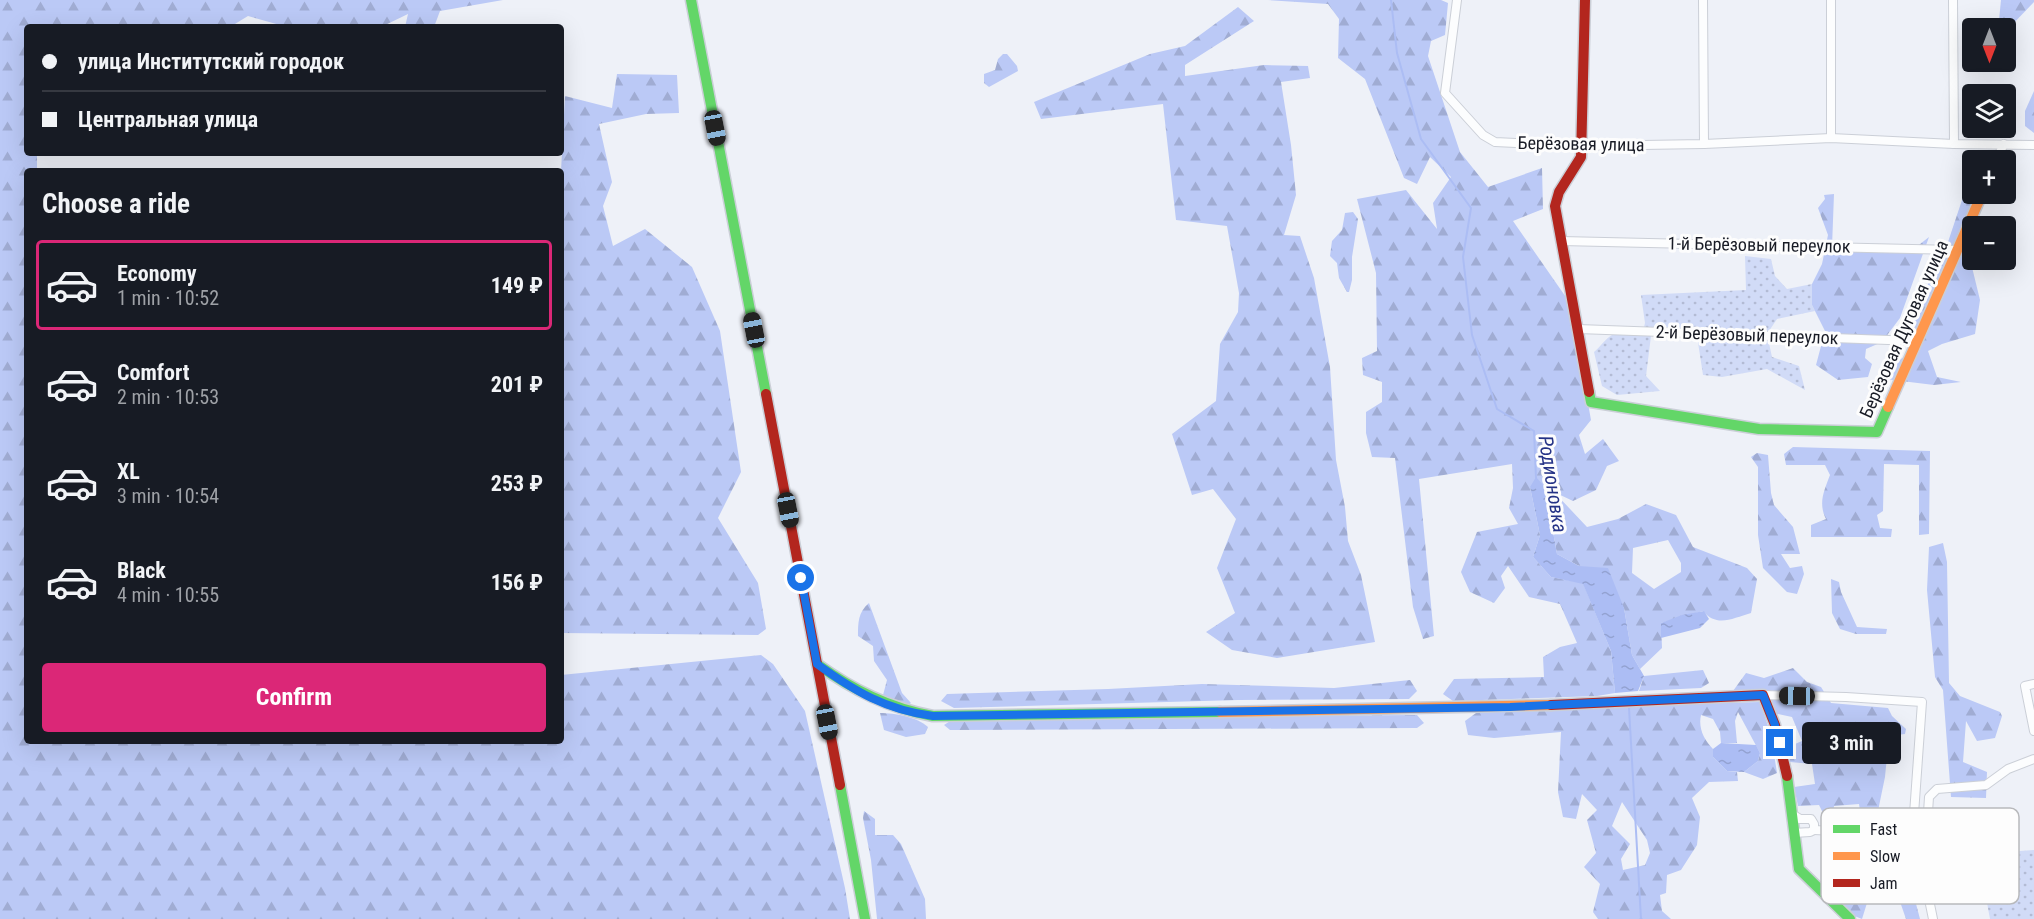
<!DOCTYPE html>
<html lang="en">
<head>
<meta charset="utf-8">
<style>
  body { margin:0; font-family:"Roboto Condensed",sans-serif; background:#242831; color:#f1f3f6; height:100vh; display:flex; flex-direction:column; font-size:22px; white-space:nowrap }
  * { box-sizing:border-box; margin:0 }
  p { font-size:20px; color:#9ea1a6 }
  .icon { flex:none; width:33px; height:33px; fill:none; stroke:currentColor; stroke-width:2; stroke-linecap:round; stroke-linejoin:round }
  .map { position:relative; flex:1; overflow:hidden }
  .sheet { position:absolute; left:24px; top:168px; width:540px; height:576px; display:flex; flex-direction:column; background:#171b24; border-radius:6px; box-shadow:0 6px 24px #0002 }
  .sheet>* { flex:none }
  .banner { position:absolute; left:24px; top:24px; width:540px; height:132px; border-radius:6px; box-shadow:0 6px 24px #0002; display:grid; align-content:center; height:132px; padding:0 18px; background:#171b24 }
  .needle { width:39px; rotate:180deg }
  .controls { position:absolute; left:1962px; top:18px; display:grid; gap:12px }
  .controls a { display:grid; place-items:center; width:54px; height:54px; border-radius:6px; background:#171b24; box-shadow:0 6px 24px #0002; font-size:30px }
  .end { position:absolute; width:27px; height:27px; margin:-14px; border:8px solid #1a73e8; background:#fff; box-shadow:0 0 0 3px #fff }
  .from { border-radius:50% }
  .bubble { position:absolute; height:42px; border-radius:6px; background:#171b24; box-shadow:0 6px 24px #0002; font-size:20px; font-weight:700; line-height:42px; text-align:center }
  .car { position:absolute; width:18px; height:36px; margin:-18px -9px; border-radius:8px; box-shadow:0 0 4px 2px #0007; background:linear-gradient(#222 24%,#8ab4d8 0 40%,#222 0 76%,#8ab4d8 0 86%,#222 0) }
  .banner b { display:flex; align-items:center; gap:21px; height:57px; font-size:22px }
  .banner b+b { border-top:2px solid #363941 }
  .banner i { width:15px; height:15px; background:#f1f3f6 }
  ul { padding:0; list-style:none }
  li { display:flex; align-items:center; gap:18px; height:90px; margin:0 12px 9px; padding:0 6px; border:3px solid transparent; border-radius:6px }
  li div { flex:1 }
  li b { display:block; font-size:22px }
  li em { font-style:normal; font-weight:700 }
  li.current { border-color:#db2777 }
  li>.icon { width:54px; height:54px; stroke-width:1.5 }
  h2 { padding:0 18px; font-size:27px; line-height:72px }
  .primary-button { display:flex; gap:12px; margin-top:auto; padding:12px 18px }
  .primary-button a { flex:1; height:69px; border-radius:6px; background:#db2777; color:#fff; font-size:24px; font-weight:700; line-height:69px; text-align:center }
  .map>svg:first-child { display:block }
  .grass { fill:url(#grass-dots) }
  .forest { fill:url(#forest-firs); fill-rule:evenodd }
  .water { fill:url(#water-ripples) }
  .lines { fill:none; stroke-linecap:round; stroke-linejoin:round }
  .stream { stroke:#acbdf4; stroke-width:2 }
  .street-casing { stroke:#cbcfd7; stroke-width:10 }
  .fast-casing { stroke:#cbcfd7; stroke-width:13 }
  .slow-casing { stroke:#cbcfd7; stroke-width:13 }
  .jam-casing { stroke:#cbcfd7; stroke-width:13 }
  .street { stroke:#fcfdfe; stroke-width:8 }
  .fast { stroke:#63d668; stroke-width:10 }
  .slow { stroke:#ff974d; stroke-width:10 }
  .jam { stroke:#b3261e; stroke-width:10 }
  .route { stroke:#1a73e8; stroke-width:8 }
  .labels { text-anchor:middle; stroke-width:6; stroke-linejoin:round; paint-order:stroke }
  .street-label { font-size:18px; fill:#181b25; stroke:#fdfdfd }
  .water-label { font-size:20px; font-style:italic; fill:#243286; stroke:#fdfdfd }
  .key { fill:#fdfdfd; stroke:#b8b9bc; stroke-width:1.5 }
  .key-label { font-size:16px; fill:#181b25 }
</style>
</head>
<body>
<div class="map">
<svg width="2034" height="919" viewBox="0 0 2034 919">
  <defs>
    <pattern id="grass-dots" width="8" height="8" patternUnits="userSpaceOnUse" patternTransform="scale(1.5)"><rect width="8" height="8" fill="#d1dbf7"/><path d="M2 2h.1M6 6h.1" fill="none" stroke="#b3bbd4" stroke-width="1.8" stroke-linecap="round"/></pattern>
    <pattern id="forest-firs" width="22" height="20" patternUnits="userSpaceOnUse" patternTransform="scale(1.5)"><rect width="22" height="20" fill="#bbc9f6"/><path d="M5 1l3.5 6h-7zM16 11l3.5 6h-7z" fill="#a0acd3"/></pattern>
    <pattern id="water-ripples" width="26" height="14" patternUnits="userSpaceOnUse" patternTransform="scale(1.5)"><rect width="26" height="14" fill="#acbdf4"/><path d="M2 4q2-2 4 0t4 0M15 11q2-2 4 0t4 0" fill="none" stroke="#93a2d1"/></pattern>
  </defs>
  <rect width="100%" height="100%" fill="#eef1f8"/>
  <g class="grass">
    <path d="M1745,256L1771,259L1775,276L1787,289L1812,284V305L1815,311L1777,319L1767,334L1772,357L1799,366L1805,390L1767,369L1722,377L1703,375L1697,336H1651L1646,376L1660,391L1617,395L1602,386L1594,352C1600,347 1606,338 1612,335L1643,331L1645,323L1641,295L1746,290Z"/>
    <polygon points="2034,850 2034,919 1990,919 1978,854"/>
  </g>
  <g class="forest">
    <polygon points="0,0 503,0 440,11 434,27 405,27 408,14 381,27 287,27 248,16 230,27 27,27 27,153 37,153 37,171 27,171 27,741 561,741 561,675 761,655 773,664 805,711 845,888 850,919 0,919"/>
    <path d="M1268,0H1441L1448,3L1445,35L1431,41L1428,56L1460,152L1488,187L1542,168L1543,209L1513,221L1570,303L1591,420L1579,435L1585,454L1603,439L1619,461L1607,466L1596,490L1573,501L1554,492L1587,527L1618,519L1646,504L1676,515L1693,547L1747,568L1757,579L1751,613C1733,618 1717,628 1703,611L1661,623L1662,648L1640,669L1632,655L1624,608L1579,566L1557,554L1545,487H1530L1540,535L1533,557L1551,577L1583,583L1611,651L1615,693L1597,696L1453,701L1443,694L1454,679L1544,677L1543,657L1560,647L1577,643L1560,604L1529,597L1508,566L1501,576L1505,588L1494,603L1470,592L1461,572L1477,532L1518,524L1509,508L1513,488L1512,464L1419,479L1434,636L1423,639L1413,607L1395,458L1372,457L1366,433V412L1382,402V382L1363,375L1362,358L1377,351L1376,273L1357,199L1406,190L1437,229L1433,203L1451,177L1430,157L1417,184L1404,178L1365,79L1338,58L1339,19L1328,4ZM1668,540L1681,563V572L1654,589L1632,573L1633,548Z"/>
    <polygon points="2001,0 2034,0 2034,2 2009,28 1999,20"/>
    <polygon points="1238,7 1254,21 1185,65 1185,76 1264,65 1308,66 1310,78 1281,82 1291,145 1296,195 1284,235 1300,236 1314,278 1330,367 1336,460 1345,507 1348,541 1361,575 1375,642 1277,658 1232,650 1206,632 1235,613 1217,568 1236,519 1213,489 1192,495 1172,434 1216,401 1220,344 1238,312 1239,293 1227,226 1176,220 1163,104 1041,119 1034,102 1150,54 1185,46"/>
    <polygon points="1003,54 1007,54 1017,66 1018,71 989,87 984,83 984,74 995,70 998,59"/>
    <polygon points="617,74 677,75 679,113 646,114 599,124 612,182 603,206 613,246 645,229 692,267 720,331 741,472 718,518 758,583 766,629 758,635 561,633 561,171 565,96 612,108"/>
    <polygon points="2034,91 2034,133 2025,126 2025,111"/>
    <polygon points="1972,170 1972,194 1987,194 1975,226 1972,226 1970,240 1970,259 1980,300 1975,334 1942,344 1928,351 1937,377 1961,382 1934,385 1885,379 1898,361 1914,350 1901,331 1927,286 1945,251"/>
    <polygon points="1834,194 1832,247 1915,248 1929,237 1900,318 1882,342 1866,349 1865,358 1872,364 1868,377 1838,380 1816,365 1825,331 1812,305 1812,284 1822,264 1828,235 1818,208 1825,199 1824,195"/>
    <polygon points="1353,212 1358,219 1352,257 1352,280 1349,292 1347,292 1339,278 1337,263 1330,256 1332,241 1342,230 1345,213"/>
    <path d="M1793,447L1930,451L1929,534L1919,535V465L1884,464L1883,511L1877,515L1880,528L1892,529L1891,537H1811V525L1826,519C1818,503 1824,491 1830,475L1825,465H1786L1784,454Z"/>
    <polygon points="1757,453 1768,455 1771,493 1774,505 1793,527 1800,554 1781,554 1790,568 1802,566 1804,574 1797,594 1787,592 1763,568 1758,535 1758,467 1751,457"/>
    <polygon points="1943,543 1947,562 1949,683 1960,696 2000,712 2002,716 1995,738 1977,741 1966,721 1963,762 1987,772 1986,798 1951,797 1943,690 1935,677 1927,590 1929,547"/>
    <polygon points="1831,579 1839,582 1841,592 1857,627 1887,629 1886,634 1856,634 1840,629 1832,613"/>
    <path d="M869,603L902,693L911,703L905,707L882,699L887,680L874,661L873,646L858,636C858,623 858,612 869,603Z"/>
    <polygon points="1793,668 1807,682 1821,687 1831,703 1888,708 1892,716 1906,729 1905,734 1889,736 1885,777 1873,835 1864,838 1859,804 1834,806 1831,830 1825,828 1823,813 1819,805 1798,806 1794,787 1815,784 1812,764 1790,762 1788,747 1802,741 1792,717 1773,713 1764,691 1733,691 1746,673 1764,678"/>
    <polygon points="1703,670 1709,683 1701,688 1639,691 1644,676"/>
    <polygon points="1410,680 1417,691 1409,699 1238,700 954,708 941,701 947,694 1108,689 1202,684 1334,688"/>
    <path d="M1760,702L1771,735L1777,773L1763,779L1744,772L1758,761L1760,753L1738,712L1735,721L1737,743H1721L1720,732L1713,719L1701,715C1698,728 1704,740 1713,749V757L1727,771L1737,772L1738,781L1709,782L1692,798L1700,817L1697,845L1681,870L1667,875L1666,893L1660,895L1662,911L1671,919H1598L1593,912L1600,884L1584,867L1596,853L1587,820L1597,810L1582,794L1576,819L1563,817L1558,792L1561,732L1494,738L1468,735L1465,721L1476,713L1642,705ZM1622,802L1647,840L1650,853L1645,865L1623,870L1621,859L1630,844L1612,826Z"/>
    <path d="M880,713C895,713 917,717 928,727L925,734L906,737L884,730Z"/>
    <polygon points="1417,715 1424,723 1417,728 950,730 944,725 955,718"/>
    <polygon points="864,811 875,819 875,835 893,835 901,844 925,899 926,919 877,919 871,860 863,818"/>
    <polygon points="1823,875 1846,888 1857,888 1867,903 1862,919 1852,915 1821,885"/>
    <polygon points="1900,883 1911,885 1920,919 1906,919 1897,893"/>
  </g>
  <g class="water">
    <polygon points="1536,477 1545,487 1557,554 1579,566 1608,568 1624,608 1632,655 1644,676 1638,691 1615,693 1611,651 1583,584 1551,577 1533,557 1540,535 1530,487"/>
    <polygon points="1704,611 1709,619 1700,628 1661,638 1661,623 1682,615"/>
    <polygon points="1721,743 1756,745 1760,753 1758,761 1744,772 1727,771 1713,757 1713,749"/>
  </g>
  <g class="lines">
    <g class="stream">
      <polyline points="1391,0 1397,53 1421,139 1471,208 1463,257 1472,335 1497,409 1534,431 1536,478"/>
      <polyline points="1629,708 1641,919"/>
    </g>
    <g class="street-casing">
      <g id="street">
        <polyline points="1457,0 1445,93 1483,135 1495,142 1580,146 1704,144 1831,138 1954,144 2034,145"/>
        <polyline points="1703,0 1704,144"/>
        <polyline points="1953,0 1954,144"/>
        <polyline points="1831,138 1831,0"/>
        <polyline points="1996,160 2004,144"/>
        <polyline points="1561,241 1957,250"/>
        <polyline points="1578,329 1916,341"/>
        <polyline points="2034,684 2025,686 2034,731"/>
        <polyline points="1763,695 1846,697 1922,702 1911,856 1924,875"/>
        <polyline points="1792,814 1800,819 1811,819 1814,824 1814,830 1810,832 1794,833"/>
        <polyline points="1814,830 1856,832 1875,839"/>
        <polyline points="1933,919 1924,875 1929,797 1937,789 1986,785 2008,769 2034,759"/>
      </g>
    </g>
    <g class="fast-casing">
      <g id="fast">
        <polyline points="691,0 766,394"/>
        <polyline points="1589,392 1591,402 1759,429 1877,432 1888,407"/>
        <path d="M817,664C853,690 889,708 933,716L1220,712"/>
        <polyline points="1787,776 1799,869 1850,919"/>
        <polyline points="840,785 865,919"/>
      </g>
    </g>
    <g class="slow-casing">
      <g id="slow">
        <polyline points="1888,407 1982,194"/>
        <polyline points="1220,712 1551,705"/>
      </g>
    </g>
    <g class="jam-casing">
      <g id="jam">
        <polyline points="1585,0 1581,157 1559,192 1555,206 1589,392"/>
        <polyline points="766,394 840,785"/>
        <polyline points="1551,705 1763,695 1775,725 1787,776"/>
      </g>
    </g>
    <use href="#street" class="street"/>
    <use href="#fast" class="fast"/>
    <use href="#slow" class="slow"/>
    <use href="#jam" class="jam"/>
  </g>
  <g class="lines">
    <path class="route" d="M801,578L817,664C854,691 886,710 933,716L1510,707L1763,695L1775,725L1780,743"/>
  </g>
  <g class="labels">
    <g class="street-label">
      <text transform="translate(1581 144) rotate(1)" y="6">Берёзовая улица</text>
      <text transform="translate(1759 245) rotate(1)" y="6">1-й Берёзовый переулок</text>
      <text transform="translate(1904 329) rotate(-66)" y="6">Берёзовая Дуговая улица</text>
      <text transform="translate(1747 335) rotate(2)" y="6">2-й Берёзовый переулок</text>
    </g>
    <g class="water-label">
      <text transform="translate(1553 484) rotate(81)" y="7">Родионовка</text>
    </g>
  </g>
  <rect x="1821" y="808" width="198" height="96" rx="9" class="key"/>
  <rect x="1833" y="825" width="27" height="8" fill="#63d668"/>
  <rect x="1833" y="852" width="27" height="8" fill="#ff974d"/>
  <rect x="1833" y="879" width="27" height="8" fill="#b3261e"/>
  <g class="key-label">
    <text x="1870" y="835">Fast</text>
    <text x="1870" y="862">Slow</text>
    <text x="1870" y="889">Jam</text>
  </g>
</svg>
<div class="controls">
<a><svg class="needle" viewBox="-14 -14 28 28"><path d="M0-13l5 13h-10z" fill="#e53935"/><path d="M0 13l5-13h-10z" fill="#9ea1a6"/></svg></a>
<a><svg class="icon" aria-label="layers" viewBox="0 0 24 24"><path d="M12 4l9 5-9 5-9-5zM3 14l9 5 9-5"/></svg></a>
<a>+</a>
<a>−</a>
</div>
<i class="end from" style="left:801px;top:578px"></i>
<i class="end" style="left:1780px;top:743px"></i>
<div class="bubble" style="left:1802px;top:722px;width:99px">3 min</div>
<i class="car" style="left:715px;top:128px;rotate:169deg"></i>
<i class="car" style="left:754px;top:330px;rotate:349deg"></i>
<i class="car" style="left:788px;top:510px;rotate:169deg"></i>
<i class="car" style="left:1797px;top:696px;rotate:271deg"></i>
<i class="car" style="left:827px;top:722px;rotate:169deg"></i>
<div class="banner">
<b><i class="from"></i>улица Институтский городок</b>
<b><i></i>Центральная улица</b>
</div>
<section class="sheet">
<h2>Choose a ride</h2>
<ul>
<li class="current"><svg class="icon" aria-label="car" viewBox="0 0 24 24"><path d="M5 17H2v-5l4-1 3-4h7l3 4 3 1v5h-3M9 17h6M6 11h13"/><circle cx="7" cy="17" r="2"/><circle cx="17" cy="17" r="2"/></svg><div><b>Economy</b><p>1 min · 10:52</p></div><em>149 ₽</em></li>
<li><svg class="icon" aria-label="car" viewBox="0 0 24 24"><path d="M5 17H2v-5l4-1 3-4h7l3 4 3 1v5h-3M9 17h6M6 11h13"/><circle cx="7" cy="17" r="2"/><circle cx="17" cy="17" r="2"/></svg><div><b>Comfort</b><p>2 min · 10:53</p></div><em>201 ₽</em></li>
<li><svg class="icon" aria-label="car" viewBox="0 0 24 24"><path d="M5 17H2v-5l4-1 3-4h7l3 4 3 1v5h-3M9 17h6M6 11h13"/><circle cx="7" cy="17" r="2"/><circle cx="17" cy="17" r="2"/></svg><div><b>XL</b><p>3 min · 10:54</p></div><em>253 ₽</em></li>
<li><svg class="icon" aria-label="car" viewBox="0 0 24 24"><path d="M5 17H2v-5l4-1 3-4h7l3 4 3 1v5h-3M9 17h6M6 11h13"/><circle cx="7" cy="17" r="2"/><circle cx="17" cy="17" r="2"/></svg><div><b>Black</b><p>4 min · 10:55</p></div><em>156 ₽</em></li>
</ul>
<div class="primary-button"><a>Confirm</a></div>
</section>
</div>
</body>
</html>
